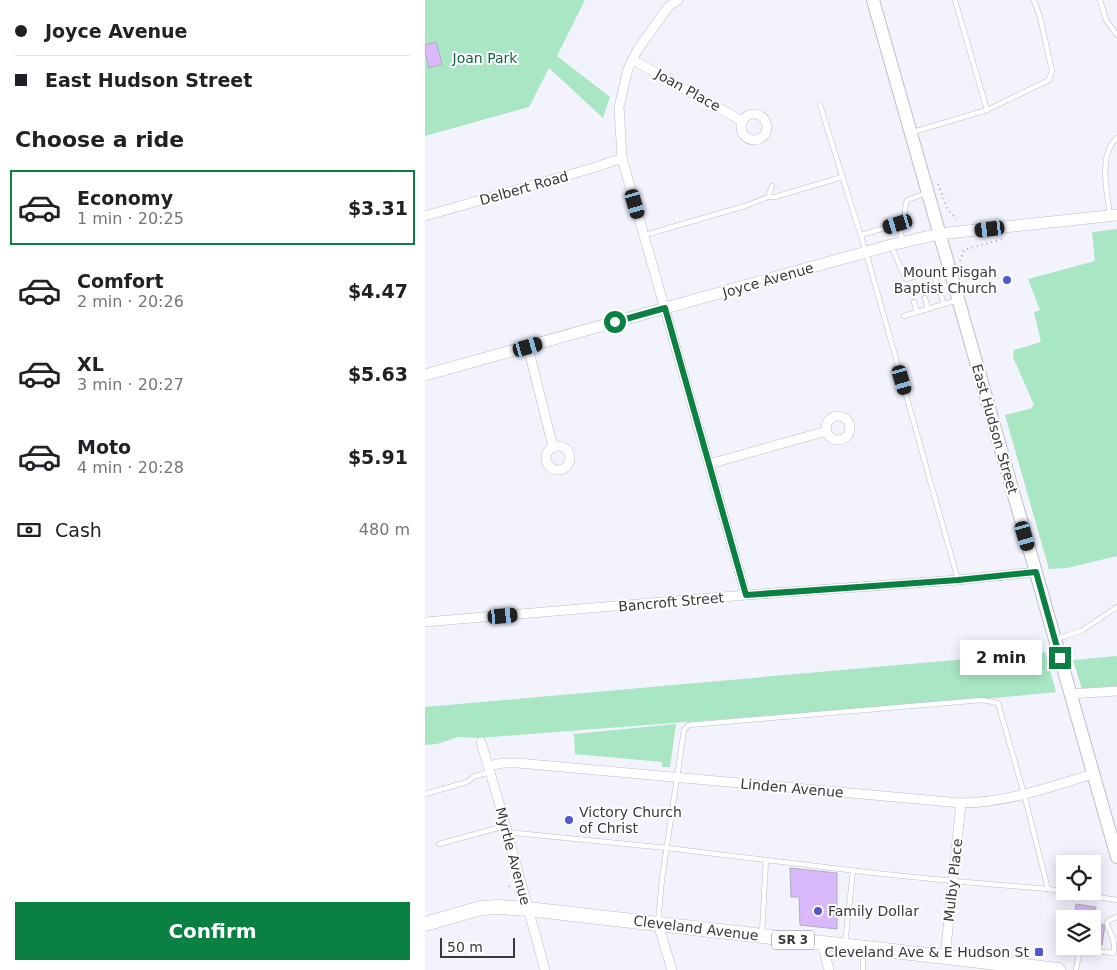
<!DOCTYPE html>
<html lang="en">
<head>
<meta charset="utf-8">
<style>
  body { margin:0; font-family:"DejaVu Sans",sans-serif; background:#f2f2f2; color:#202124; height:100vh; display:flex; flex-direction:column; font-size:19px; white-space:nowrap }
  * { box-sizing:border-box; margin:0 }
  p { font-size:16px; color:#757577 }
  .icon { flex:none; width:28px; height:28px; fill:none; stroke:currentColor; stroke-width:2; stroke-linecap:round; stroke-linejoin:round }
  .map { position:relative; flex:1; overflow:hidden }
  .sheet { display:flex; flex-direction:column; background:#fff; width:425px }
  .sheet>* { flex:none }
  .top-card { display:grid; align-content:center; height:110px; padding:0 15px; background:#fff }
  .tools { position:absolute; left:631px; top:855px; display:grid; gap:10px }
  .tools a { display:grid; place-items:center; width:45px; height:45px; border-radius:0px; background:#fff; box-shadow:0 2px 12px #0003; font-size:25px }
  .scale { position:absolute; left:15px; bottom:12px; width:75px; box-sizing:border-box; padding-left:5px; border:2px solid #39393d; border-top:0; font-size:14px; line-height:18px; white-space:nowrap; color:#39393d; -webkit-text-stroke:4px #fff; paint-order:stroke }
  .end { position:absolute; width:22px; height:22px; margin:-11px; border:6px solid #0b8043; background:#fff; box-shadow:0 0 0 2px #fff }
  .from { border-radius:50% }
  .bubble { position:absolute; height:35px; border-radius:0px; background:#fff; box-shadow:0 2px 12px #0003; font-size:16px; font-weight:700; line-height:35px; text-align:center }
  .car { position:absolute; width:15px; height:30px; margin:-15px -8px; border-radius:6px; box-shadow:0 0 4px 1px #0007; background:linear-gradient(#222 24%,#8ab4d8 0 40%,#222 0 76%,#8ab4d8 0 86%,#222 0) }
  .top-card b { display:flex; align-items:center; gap:18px; height:48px; font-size:19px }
  .top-card b+b { border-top:1px solid #e0e0e0 }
  .top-card i { width:12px; height:12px; background:#202124 }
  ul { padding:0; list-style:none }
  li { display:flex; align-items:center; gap:15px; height:75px; margin:0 10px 8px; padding:0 5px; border:2px solid transparent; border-radius:0px }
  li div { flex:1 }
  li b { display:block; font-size:19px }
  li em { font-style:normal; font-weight:700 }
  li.selected { border-color:#0b8043 }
  li>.icon { width:45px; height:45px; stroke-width:1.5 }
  h2 { padding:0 15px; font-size:22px; line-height:60px }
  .pay { display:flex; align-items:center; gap:12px; height:55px; padding:0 15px; font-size:19px }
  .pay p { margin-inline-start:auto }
  .action { display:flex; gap:10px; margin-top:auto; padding:10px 15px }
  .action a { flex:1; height:58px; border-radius:0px; background:#0b8043; color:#fff; font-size:20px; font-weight:700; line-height:58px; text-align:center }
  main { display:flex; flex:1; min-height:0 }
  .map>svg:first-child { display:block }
  .green { fill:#a9e6c4 }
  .building { fill:#d9b8fb; stroke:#b2adb6 }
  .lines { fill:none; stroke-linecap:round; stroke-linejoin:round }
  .service-casing { stroke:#bcbdc7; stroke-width:5.5 }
  .minor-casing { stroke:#bcbdc7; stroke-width:10 }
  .tertiary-casing { stroke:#bcbdc7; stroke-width:12 }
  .secondary-casing { stroke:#bcbdc7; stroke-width:14 }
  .primary-casing { stroke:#bcbdc7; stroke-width:15 }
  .path { stroke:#a7a8af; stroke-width:2; stroke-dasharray:1 4; stroke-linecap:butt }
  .service { stroke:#fff; stroke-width:4.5 }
  .minor { stroke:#fff; stroke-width:9 }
  .tertiary { stroke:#fff; stroke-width:11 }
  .secondary { stroke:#fff; stroke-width:12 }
  .primary { stroke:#fff; stroke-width:14 }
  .route { stroke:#0b8043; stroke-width:6 }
  .poi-dot { fill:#5557ce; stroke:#fff; stroke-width:2 }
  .labels { text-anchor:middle; stroke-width:4; stroke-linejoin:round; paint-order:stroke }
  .shield { fill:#fff; stroke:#747477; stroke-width:1 }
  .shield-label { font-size:12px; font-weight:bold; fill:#39393d }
  .park-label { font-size:14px; fill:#146341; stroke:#fff }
  .street-label { font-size:14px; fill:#39393d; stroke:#fff }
  .poi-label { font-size:14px; fill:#39393d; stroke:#fff; text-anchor:end }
</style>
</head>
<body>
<main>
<section class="sheet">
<div class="top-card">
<b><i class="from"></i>Joyce Avenue</b>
<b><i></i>East Hudson Street</b>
</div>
<h2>Choose a ride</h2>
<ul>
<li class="selected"><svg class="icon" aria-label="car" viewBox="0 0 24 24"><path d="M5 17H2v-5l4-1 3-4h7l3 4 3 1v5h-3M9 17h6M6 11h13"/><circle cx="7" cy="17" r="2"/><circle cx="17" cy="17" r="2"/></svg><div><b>Economy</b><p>1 min · 20:25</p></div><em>$3.31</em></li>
<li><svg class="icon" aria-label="car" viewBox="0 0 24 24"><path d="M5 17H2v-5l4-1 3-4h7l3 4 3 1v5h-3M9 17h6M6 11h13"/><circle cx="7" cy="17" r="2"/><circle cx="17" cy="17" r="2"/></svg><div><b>Comfort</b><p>2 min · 20:26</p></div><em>$4.47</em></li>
<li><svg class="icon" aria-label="car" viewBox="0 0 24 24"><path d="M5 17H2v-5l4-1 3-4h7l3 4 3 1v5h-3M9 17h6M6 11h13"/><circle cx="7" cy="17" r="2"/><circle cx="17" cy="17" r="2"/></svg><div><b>XL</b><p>3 min · 20:27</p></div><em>$5.63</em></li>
<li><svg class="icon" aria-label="car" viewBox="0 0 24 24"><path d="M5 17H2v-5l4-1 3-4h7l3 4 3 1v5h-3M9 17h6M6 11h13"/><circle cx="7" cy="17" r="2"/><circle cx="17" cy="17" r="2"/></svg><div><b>Moto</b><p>4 min · 20:28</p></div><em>$5.91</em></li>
</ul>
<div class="pay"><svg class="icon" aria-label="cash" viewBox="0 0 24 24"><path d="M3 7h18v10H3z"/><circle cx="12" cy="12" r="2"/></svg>Cash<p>480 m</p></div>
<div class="action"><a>Confirm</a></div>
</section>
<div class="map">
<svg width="692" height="970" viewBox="0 0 692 970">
  <rect width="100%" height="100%" fill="#f2f3fd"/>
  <g class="green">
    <polygon points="0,0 160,0 132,56 185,97 178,118 124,68 104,107 0,136"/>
    <polygon points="692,229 692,556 642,568 624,569 580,415 605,409 609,405 588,357 589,350 616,342 609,312 615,310 603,279 670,261 667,232"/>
    <polygon points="620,652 631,692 570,698 54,738 33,737 12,744 0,745 0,707"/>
    <polygon points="692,656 692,686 657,689 648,660"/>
    <polygon points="251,724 245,767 237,767 237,762 150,754 149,734"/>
  </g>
  <g class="building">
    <polygon points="11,42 17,64 4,68 0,52 0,45"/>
    <polygon points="365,868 412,873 412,929 375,925 374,897 366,897"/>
    <polygon points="651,904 671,907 669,921 668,921 668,919 649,918"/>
    <polygon points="668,924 680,925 677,945 668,944"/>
  </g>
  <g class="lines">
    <g class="service-casing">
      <g id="service">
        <polyline points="675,0 681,20 692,35"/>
        <polyline points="395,105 441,252 533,580"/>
        <polyline points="562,110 624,80 627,71 615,17 609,0"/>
        <polyline points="488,132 562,110 530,0"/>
        <polyline points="343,197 350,197 417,177"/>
        <path d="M685,215C682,193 673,154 692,138"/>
        <polyline points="473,224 479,219 481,204 482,200 502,193"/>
        <polyline points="220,235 320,206 343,197 347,186"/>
        <polyline points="436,235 473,224 478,241"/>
        <polyline points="466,246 481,279 506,272 508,273 519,304 533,300"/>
        <polyline points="500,298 503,309"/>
        <polyline points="489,302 492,312"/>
        <polyline points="479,316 519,304"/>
        <polyline points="631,639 656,631 692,607"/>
        <polyline points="0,794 42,782 50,776 65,772"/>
        <polyline points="83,836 91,833 242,848 449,873 528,881 623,889 692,900"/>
        <polyline points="14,844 80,826"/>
        <polyline points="233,923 237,879 259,730 264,725 557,700 573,703 599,794 623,889"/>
        <polyline points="337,933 341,860"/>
        <polyline points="420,944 428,871"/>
        <polyline points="438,970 438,949"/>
        <path d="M651,970L655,949L688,953C692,944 685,933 682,924L683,921L692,917"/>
      </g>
    </g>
    <g class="minor-casing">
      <g id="minor">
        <polyline points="253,0 244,6 213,49 203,69 194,107 197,158 321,595"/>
        <polyline points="208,60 317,121"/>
        <circle cx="329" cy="127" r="13"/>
        <polyline points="0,216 168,168 197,158"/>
        <polyline points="103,347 128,447"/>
        <circle cx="413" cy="428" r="12"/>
        <circle cx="133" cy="458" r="12"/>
        <polyline points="284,464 402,431"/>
        <polyline points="0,622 321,595 533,580 611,572"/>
        <polyline points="645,694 692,691"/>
        <polyline points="56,742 75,806 120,970"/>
        <path d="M63,766L78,763H93L536,803C581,803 625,787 668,774"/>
        <polyline points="233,924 247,970"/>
        <polyline points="397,943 404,970"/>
        <polyline points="520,957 536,803"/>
      </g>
    </g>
    <g class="tertiary-casing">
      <polyline id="tertiary" points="0,375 466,245 514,234 692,215"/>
    </g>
    <g class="secondary-casing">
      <polyline id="secondary" points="448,0 692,857"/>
    </g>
    <g class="primary-casing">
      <polyline id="primary" points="0,924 56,908 73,907 103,909 633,970"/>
    </g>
    <g class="path">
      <polyline points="513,184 523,210 532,219"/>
      <polyline points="535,261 539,250 578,239"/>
      <polyline points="84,886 86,889"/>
    </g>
    <use href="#service" class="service"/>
    <use href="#minor" class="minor"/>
    <use href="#tertiary" class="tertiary"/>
    <use href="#secondary" class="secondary"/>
    <use href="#primary" class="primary"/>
  </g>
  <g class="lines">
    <polyline class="route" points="190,322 240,308 321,595 533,580 611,572 635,658"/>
  </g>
  <g class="poi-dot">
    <circle cx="582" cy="280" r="5"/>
    <circle cx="144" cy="820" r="5"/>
    <circle cx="393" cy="911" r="5"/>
    <rect x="609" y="947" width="10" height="10" rx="2.5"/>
  </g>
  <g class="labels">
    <rect class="shield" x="347" y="930.5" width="42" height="19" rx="4"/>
    <g class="shield-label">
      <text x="368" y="944">SR 3</text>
    </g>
    <g class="park-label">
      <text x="60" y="63">Joan Park</text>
    </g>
    <g class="street-label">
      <text transform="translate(263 90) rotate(29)" y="5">Joan Place</text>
      <text transform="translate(99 188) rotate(-16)" y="5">Delbert Road</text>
      <text transform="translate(343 280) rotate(-16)" y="5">Joyce Avenue</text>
      <text transform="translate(570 429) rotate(74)" y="5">East Hudson Street</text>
      <text transform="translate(246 602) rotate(-5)" y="5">Bancroft Street</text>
      <text transform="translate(367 788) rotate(5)" y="5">Linden Avenue</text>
      <text transform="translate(88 856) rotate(75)" y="5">Myrtle Avenue</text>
      <text transform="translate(528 880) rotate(-84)" y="5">Mulby Place</text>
      <text transform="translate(271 928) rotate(7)" y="5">Cleveland Avenue</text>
    </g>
    <g class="poi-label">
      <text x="572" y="277">Mount Pisgah<tspan x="572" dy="16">Baptist Church</tspan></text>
      <text x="154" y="817" text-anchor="start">Victory Church<tspan x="154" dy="16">of Christ</tspan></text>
      <text x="403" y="916" text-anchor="start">Family Dollar</text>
      <text x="604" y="957">Cleveland Ave &amp; E Hudson St</text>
    </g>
  </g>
</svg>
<div class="tools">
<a><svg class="icon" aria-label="locate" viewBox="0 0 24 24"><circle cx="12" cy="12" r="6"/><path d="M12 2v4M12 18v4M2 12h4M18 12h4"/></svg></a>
<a><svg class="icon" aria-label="layers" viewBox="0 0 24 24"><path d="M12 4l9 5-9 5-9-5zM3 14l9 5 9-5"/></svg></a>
</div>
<div class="scale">50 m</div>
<i class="end from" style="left:190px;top:322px"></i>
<i class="end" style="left:635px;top:658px"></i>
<div class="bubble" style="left:535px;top:640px;width:82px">2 min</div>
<i class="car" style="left:210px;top:204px;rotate:164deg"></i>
<i class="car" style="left:473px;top:224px;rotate:253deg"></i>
<i class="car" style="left:565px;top:229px;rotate:263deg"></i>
<i class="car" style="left:103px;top:347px;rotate:74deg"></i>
<i class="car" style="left:477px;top:380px;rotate:164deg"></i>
<i class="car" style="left:600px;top:536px;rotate:164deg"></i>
<i class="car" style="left:78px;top:616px;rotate:85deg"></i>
</div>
</main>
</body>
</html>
